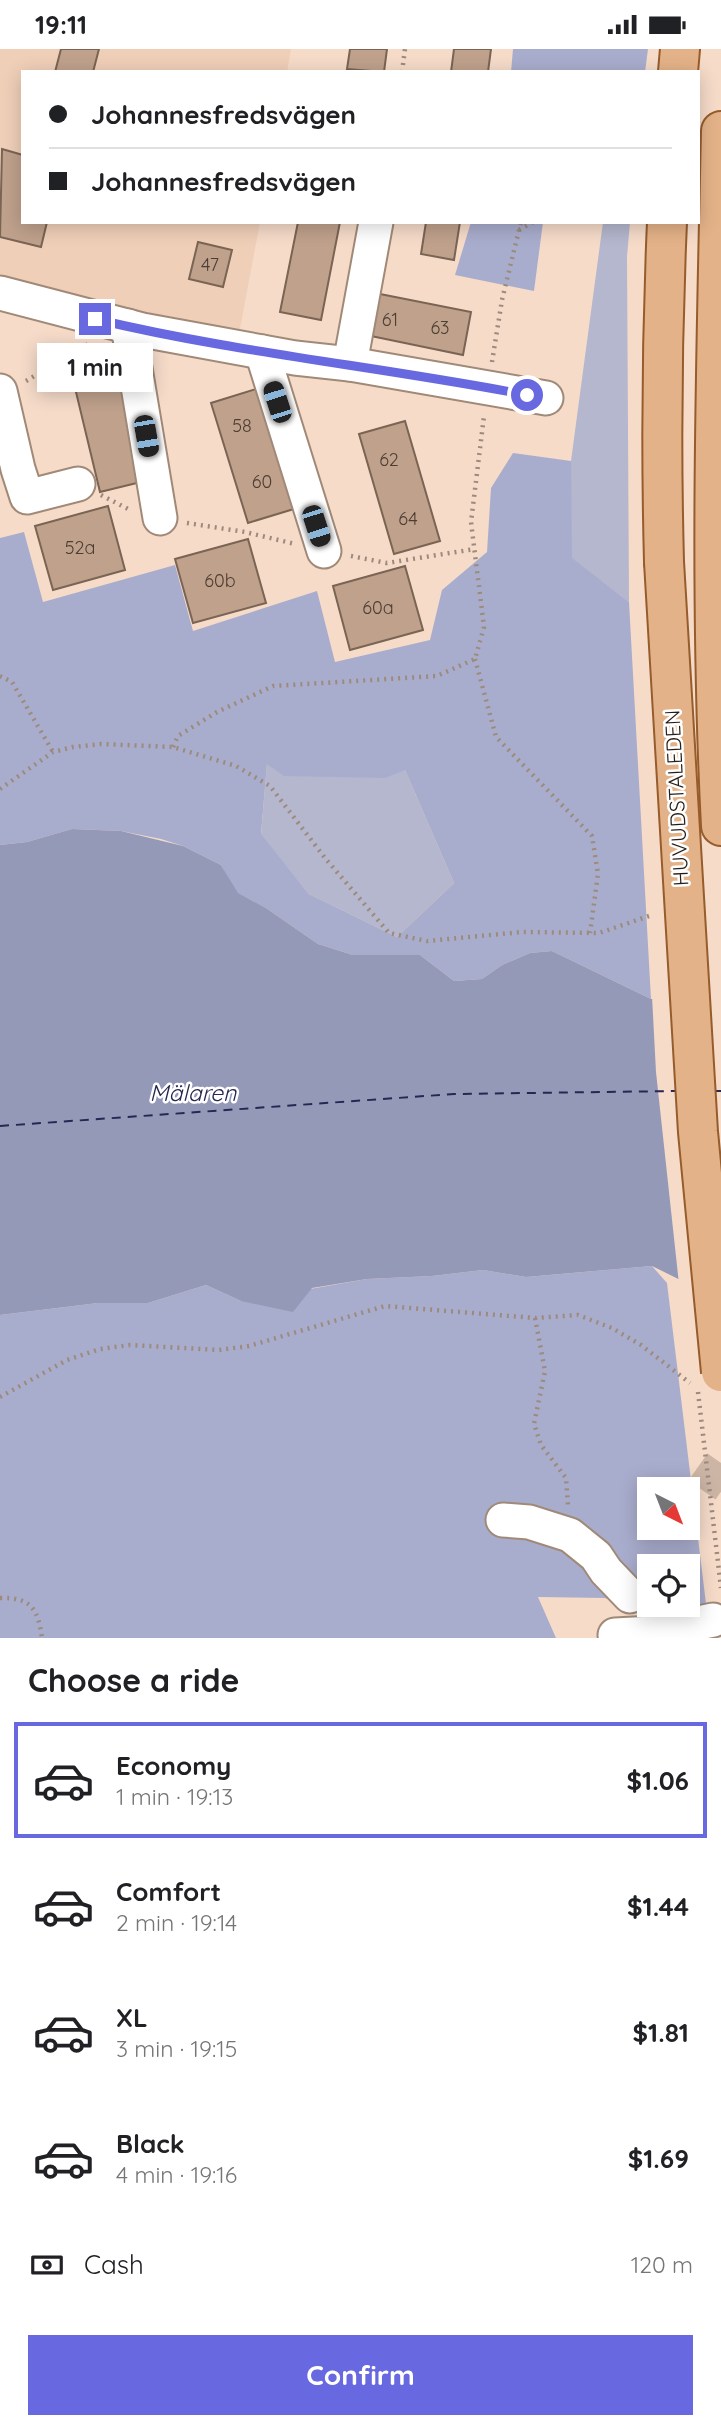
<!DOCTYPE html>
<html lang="en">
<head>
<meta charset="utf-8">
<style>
  body { margin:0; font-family:Quicksand,sans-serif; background:#f6f6f6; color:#202124; height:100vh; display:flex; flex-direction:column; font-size:26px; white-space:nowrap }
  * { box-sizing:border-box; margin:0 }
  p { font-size:23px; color:#757577 }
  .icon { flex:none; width:38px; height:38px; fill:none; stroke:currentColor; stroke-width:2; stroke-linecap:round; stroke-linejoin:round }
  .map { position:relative; height:1589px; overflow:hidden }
  .sheet { display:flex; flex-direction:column; background:#fff; flex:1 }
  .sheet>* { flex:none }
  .banner { position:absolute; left:21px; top:21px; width:679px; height:154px; border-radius:0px; box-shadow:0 4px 18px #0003; display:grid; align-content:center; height:154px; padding:0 28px; background:#fff }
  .needle { width:46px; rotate:138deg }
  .controls { position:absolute; left:637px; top:1428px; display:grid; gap:14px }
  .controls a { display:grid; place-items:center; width:63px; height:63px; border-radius:0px; background:#fff; box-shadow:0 4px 18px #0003; font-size:35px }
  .end { position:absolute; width:32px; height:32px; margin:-16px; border:9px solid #6868e1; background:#fff; box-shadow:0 0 0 4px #fff }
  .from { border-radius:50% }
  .bubble { position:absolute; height:49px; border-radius:0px; background:#fff; box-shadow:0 4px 18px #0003; font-size:23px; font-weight:700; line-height:49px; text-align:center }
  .car { position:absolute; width:21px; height:42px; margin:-21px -10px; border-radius:9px; box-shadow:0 0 5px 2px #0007; background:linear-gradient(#222 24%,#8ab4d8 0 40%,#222 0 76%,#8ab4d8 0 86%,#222 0) }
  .banner b { display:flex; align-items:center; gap:24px; height:66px; font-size:26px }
  .banner b+b { border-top:2px solid #e0e0e0 }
  .banner i { width:18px; height:18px; background:#202124 }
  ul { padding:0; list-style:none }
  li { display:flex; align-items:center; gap:21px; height:116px; margin:0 14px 10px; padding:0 14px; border:4px solid transparent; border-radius:0px }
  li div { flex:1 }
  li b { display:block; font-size:26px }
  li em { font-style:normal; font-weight:700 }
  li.on { border-color:#6868e1 }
  li>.icon { width:63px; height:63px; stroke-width:1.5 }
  h2 { padding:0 28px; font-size:32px; line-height:84px }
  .pay { display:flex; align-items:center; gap:18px; height:77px; padding:0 28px; font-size:26px }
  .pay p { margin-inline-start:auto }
  .button { display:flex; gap:14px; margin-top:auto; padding:14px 28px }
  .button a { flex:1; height:80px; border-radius:0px; background:#6868e1; color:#fff; font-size:28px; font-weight:700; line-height:80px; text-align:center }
  .status { display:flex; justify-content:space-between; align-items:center; height:49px; padding:0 35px; background:#fff; direction:ltr }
  .status svg { height:19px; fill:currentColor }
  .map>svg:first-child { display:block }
  .built { fill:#f0cfb8 }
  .green { fill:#b4b7cd }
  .forest { fill:#a9adcd; fill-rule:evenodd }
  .water { fill:#9599b8 }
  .pier { fill:#f6dbc9 }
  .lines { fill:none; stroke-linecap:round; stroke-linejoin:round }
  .ferry { stroke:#262752; stroke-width:2; stroke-dasharray:9 7; stroke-linecap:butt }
  .building { fill:#bfa18c; stroke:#7a6454; stroke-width:2 }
  .minor-tunnel { stroke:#ccb5a5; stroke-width:33; stroke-dasharray:33 17; stroke-linecap:butt }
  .minor-casing { stroke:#a18978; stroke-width:37 }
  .major-casing { stroke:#965c2c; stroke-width:42 }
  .path { stroke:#9d8a7d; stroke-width:4.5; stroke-dasharray:2 5; stroke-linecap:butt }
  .minor { stroke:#fff; stroke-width:33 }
  .major { stroke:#e4b288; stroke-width:38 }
  .major-bridge-casing { stroke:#965c2c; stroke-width:42; stroke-linecap:butt }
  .path-bridge { stroke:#9d8a7d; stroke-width:4.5; stroke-dasharray:2 5; stroke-linecap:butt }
  .major-bridge { stroke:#e4b288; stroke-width:38 }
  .route { stroke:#6868e1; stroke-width:9 }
  .labels { text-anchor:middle; stroke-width:5; stroke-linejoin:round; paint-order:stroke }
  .number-label { font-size:18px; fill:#4c3e34 }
  .street-label { font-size:21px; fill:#261d16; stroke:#fff }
  .water-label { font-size:23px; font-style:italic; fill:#262752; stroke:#fff }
</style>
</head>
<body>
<div class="status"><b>19:11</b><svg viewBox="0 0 49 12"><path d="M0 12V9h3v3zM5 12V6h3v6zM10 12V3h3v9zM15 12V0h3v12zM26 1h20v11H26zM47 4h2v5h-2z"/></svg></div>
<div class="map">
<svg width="721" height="1589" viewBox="0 0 721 1589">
  <rect width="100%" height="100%" fill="#f6dbc9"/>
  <polygon class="built" points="0,0 291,0 287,23 23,23 23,173 260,173 239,285 153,268 0,227"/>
  <g class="green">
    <polygon points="603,173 630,173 627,208 629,553 571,509 571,412"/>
    <polygon points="267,714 405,721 454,834 397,888 309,845 261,786"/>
  </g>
  <g class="forest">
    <polygon points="513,0 648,0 645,23 511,23"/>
    <polygon points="471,173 543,173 534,242 455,226"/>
    <path d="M513,404L571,412L572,509L629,553L651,950L552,902L530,904L502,916L482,930L454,932L420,906H353L318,895L266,859L237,844L221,816L183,797L161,790L121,782L72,780L27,793L0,796V489L24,483L43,553L175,516L193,582L317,542L335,613L430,591L442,541L487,503L491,439ZM267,715L284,727L385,729L405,721L454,834L397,888L309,845L261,785Z"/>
    <path d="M652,1217L667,1234L707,1563L658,1569L605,1549L538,1548L556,1589H0V1266L98,1254H148L206,1236L241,1252L367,1230L432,1227L483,1221L526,1228ZM649,1440H688V1479H649ZM649,1517H688V1556H649Z"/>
  </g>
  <polygon class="water" points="72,780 121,782 183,797 221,816 238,844 266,859 318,895 353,906 420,906 454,932 482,930 502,916 530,904 552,902 651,950 721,938 721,1251 652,1217 526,1228 483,1221 432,1227 367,1230 312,1239 293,1263 241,1252 206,1236 148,1254 98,1254 0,1266 0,796 27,793"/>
  <polygon class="pier" points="721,935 721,1255 679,1235 656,1023 652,947"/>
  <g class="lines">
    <g class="ferry">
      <polyline points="714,1042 721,1042"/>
      <polyline points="0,1077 454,1045 677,1042"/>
    </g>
  </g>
  <g class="building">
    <polygon points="61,0 99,0 93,23 55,23"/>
    <polygon points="350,0 387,0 384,23 347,20"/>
    <polygon points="454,0 491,0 488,23 451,23"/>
    <polygon points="2,100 23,106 23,173 47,173 41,198 0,188"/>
    <polygon points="298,173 340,173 321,271 280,263"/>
    <polygon points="426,173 460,173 454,211 421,205"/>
    <polygon points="198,193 232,201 223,238 189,230"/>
    <polygon points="375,244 471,263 463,306 366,286"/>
    <polygon points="115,307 145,432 100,443 70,318"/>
    <polygon points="259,339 297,459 248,474 211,354"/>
    <polygon points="405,372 440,492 394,505 359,385"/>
    <polygon points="108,457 125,521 53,541 35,477"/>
    <polygon points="248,490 266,554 193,574 175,510"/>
    <polygon points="405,517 423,581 350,601 333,537"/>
  </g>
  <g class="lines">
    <polyline class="minor-tunnel" points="702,1441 721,1414"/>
    <g class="minor-casing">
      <g id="minor">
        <polyline points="0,244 142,281 295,309 350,315 546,349"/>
        <polyline points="128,277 160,469"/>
        <polyline points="262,303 324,502"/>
        <polyline points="350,315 376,173"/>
        <polyline points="0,342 18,420 27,448 78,435"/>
        <polyline points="503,1471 529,1473 570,1486 596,1507 606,1522 630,1547"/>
        <polyline points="615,1586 653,1584 713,1571"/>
      </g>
    </g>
    <g class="major-casing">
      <g id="major">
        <polyline points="678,23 680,0"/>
        <path d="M721,82C716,313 709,546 721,777"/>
        <path d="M664,513C661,400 662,287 667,173"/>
      </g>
    </g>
    <g class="path">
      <polyline points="402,23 405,0"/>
      <polyline points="519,181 533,173"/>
      <polyline points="492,313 502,251 521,173"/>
      <polyline points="26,332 88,295"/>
      <polyline points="101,446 130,461"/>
      <polyline points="187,474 245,483 295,495"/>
      <polyline points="351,507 387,514 475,500"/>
      <polyline points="475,610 496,688 592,787 598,825 590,884"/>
      <polyline points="0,627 12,633 53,703"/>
      <polyline points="173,698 178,687 217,663 273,637 437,627 475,610 484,578 471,473 484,367"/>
      <polyline points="0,740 53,703 73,698 101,695 173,698 236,717 270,737 325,809 389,884 427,892 522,883 599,884 649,867"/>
      <polyline points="535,1269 545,1322 534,1375 541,1396 566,1429 568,1457"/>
      <polyline points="0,1348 67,1311 100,1300 130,1296 219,1301 249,1297 385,1257 535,1269 578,1266 612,1279 641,1296 690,1334"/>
      <path d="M0,1549C32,1548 38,1561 42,1589"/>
    </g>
    <use href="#minor" class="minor"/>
    <use href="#major" class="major"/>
    <g class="major-bridge-casing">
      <polyline id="major-bridge" points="664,513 698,1083 721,1323"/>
    </g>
    <polyline class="path-bridge" points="698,1343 721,1539"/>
    <use href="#major-bridge" class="major-bridge"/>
  </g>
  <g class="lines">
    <path class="route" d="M95,270C237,304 383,318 527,346"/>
  </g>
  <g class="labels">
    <g class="number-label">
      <text x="210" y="222">47</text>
      <text x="390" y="277">61</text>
      <text x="440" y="285">63</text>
      <text x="242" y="383">58</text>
      <text x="389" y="417">62</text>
      <text x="262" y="439">60</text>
      <text x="408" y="476">64</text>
      <text x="80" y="505">52a</text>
      <text x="220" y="538">60b</text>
      <text x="378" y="565">60a</text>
    </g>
    <g class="street-label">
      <text transform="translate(677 749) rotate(-93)" y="7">HUVUDSTALEDEN</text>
    </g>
    <g class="water-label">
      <text x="193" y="1052">Mälaren</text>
    </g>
  </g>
</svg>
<div class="controls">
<a><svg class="needle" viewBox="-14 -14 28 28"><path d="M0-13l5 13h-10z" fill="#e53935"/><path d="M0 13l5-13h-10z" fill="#757577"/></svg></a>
<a><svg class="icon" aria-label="locate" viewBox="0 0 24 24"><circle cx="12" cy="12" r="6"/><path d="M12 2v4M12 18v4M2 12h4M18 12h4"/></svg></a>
</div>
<i class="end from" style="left:527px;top:346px"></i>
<i class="end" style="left:95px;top:270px"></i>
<div class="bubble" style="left:37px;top:294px;width:116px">1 min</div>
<i class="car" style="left:277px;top:353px;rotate:342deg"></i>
<i class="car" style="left:146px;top:387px;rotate:170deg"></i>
<i class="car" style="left:316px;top:477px;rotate:162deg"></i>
<div class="banner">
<b><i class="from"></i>Johannesfredsvägen</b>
<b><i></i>Johannesfredsvägen</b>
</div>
</div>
<section class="sheet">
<h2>Choose a ride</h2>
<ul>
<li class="on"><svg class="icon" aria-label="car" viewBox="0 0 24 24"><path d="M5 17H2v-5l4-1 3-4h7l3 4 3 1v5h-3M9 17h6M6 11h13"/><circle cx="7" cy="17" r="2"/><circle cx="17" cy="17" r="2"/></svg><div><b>Economy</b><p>1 min · 19:13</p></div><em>$1.06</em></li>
<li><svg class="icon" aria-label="car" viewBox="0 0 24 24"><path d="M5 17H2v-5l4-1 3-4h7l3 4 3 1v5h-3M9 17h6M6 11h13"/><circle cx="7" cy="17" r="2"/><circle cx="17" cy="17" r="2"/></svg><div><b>Comfort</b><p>2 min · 19:14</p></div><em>$1.44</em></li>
<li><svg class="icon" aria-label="car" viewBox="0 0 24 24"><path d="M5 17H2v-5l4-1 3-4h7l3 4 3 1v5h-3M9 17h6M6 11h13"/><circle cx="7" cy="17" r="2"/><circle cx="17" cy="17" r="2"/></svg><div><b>XL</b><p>3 min · 19:15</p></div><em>$1.81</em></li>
<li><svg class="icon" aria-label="car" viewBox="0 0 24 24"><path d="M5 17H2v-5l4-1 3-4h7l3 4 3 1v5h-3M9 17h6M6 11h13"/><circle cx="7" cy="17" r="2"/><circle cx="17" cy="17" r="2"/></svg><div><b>Black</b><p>4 min · 19:16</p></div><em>$1.69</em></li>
</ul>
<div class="pay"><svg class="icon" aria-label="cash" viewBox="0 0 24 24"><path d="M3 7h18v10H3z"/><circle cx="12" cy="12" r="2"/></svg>Cash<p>120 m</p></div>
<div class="button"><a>Confirm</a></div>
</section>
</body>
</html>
